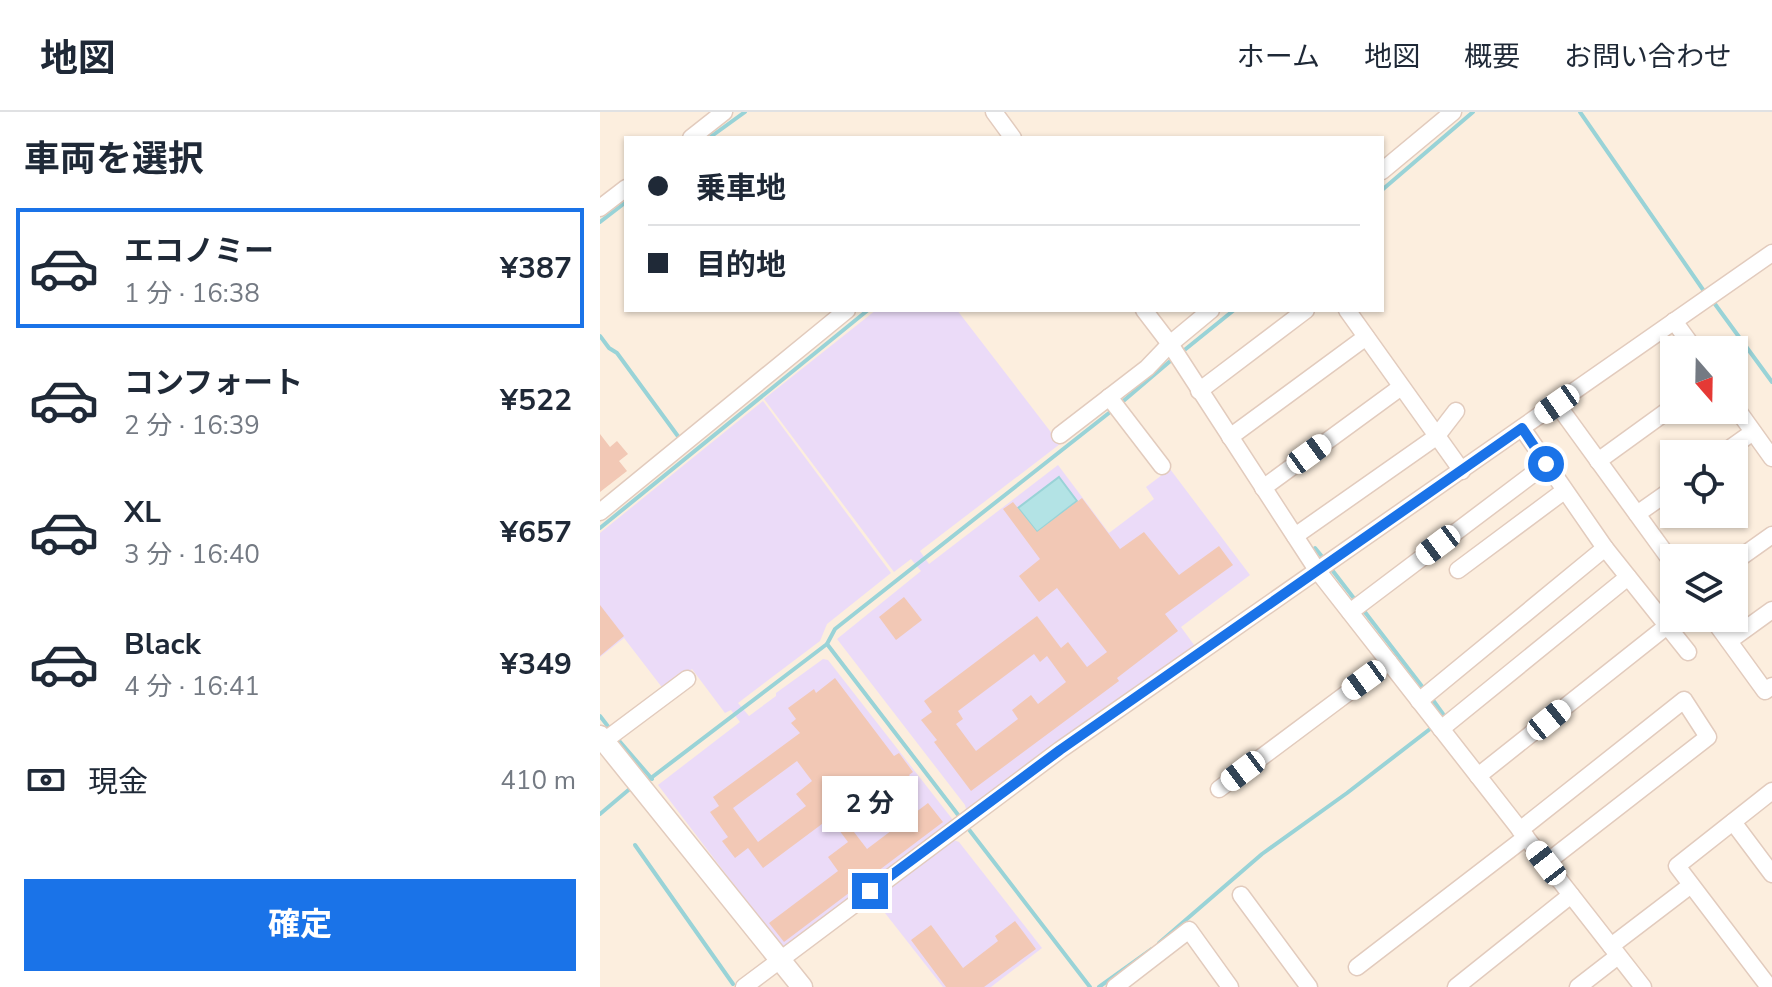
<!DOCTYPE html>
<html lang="ja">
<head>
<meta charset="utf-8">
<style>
  body { margin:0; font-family:"Nunito Sans","Noto Sans JP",sans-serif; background:#f6f6f7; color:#1f2937; height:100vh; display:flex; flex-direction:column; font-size:30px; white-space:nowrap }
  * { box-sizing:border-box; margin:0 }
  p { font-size:26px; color:#747a83 }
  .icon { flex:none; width:44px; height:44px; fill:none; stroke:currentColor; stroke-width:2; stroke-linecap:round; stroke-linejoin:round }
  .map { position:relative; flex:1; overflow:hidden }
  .sheet { display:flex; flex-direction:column; background:#fff; width:600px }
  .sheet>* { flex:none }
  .hud { position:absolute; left:24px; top:24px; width:760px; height:176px; border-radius:0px; box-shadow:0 2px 6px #0004; display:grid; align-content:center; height:176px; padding:0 24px; background:#fff }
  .needle { width:52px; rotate:160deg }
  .fabs { position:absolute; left:1060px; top:224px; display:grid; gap:16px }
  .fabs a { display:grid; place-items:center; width:88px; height:88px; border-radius:0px; background:#fff; box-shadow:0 2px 6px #0004; font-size:40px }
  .end { position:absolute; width:36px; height:36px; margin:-18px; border:10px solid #1a73e8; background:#fff; box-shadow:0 0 0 4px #fff }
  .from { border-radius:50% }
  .bubble { position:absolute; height:56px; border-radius:0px; background:#fff; box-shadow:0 2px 6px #0004; font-size:26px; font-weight:700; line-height:56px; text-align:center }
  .car { position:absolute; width:24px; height:48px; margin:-24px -12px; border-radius:10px; box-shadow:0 0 6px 2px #0007; background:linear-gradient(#fff 24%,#345 0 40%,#fff 0 76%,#345 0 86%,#fff 0) }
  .hud b { display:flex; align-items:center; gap:28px; height:76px; font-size:30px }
  .hud b+b { border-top:2px solid #e0e1e3 }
  .hud i { width:20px; height:20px; background:#1f2937 }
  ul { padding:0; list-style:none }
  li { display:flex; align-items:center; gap:24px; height:120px; margin:0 16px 12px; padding:0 8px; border:4px solid transparent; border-radius:0px }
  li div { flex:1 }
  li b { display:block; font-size:30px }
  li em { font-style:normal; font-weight:700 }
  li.current { border-color:#1a73e8 }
  li>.icon { width:72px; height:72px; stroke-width:1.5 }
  h2 { padding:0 24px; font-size:36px; line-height:96px }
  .pay { display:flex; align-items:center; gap:20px; height:88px; padding:0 24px; font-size:30px }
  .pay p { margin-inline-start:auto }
  .action { display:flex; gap:16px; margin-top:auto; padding:16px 24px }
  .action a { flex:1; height:92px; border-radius:0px; background:#1a73e8; color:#fff; font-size:32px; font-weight:700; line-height:92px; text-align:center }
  header { display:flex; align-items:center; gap:48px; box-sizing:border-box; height:112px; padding:0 40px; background:#fff; border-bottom:2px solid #e0e1e3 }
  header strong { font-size:38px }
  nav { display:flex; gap:44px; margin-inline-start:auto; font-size:28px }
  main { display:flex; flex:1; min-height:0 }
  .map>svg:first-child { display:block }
  .education { fill:#ebdbf8 }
  .water { fill:#b3e3e5; stroke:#99d3d7; stroke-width:2 }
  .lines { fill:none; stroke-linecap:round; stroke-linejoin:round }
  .stream { stroke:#99d3d7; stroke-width:4 }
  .building { fill:#f2c8b5; fill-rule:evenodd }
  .minor-casing { stroke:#e2cbbd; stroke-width:19 }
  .tertiary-casing { stroke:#e2cbbd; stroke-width:23 }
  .minor { stroke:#fff; stroke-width:16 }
  .tertiary { stroke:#fff; stroke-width:20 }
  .route { stroke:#1a73e8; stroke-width:10 }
</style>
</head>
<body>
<header>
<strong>地図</strong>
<nav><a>ホーム</a><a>地図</a><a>概要</a><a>お問い合わせ</a></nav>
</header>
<main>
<section class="sheet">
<h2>車両を選択</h2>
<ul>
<li class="current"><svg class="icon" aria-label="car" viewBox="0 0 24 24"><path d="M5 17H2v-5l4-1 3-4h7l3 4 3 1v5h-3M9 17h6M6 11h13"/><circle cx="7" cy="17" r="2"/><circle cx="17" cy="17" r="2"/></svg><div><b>エコノミー</b><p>1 分 · 16:38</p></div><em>¥387</em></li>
<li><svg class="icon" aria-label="car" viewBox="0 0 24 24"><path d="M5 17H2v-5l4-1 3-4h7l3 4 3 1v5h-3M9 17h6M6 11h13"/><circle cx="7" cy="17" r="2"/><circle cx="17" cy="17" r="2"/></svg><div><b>コンフォート</b><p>2 分 · 16:39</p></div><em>¥522</em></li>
<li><svg class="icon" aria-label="car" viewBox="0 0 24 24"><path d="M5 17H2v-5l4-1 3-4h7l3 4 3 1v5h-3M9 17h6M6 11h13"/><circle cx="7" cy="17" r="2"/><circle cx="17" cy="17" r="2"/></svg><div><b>XL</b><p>3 分 · 16:40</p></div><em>¥657</em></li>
<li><svg class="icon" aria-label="car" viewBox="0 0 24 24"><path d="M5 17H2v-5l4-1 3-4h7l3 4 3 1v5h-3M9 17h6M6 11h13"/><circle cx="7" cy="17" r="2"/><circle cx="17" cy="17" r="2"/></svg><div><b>Black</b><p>4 分 · 16:41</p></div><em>¥349</em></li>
</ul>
<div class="pay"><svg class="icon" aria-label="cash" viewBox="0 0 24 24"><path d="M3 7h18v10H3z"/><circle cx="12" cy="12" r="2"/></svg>現金<p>410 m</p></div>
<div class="action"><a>確定</a></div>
</section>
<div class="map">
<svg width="1172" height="875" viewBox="0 0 1172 875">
  <rect width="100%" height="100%" fill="#fceede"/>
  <g class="education">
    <polygon points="276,198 357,198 460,332 320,439 329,452 458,353 509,421 554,387 546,375 570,357 650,463 581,515 597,537 367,701 365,693 237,527 321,459 311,447 294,460 164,287"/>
    <polygon points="163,289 291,461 227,512 220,529 138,591 149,604 176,584 176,581 223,547 228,548 353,708 182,836 58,673 140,610 131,598 125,601 92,557 64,578 24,526 0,545 0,421"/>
    <polygon points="351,727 359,730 442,836 391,875 343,875 274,787"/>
  </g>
  <polygon class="water" points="459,365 477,389 437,420 418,396"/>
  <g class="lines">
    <g class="stream">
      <polyline points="980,0 1106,182"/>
      <polyline points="109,26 145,0"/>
      <polyline points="782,78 873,0"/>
      <polyline points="0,110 26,90"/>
      <polyline points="1112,188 1172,270"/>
      <polyline points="0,224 9,236 17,241 80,327"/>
      <polyline points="582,240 634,198"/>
      <polyline points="521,291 575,245"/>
      <polyline points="0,416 268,198"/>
      <polyline points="715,436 724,447"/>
      <polyline points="729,454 756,489"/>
      <polyline points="761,495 824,577"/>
      <polyline points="227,532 362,708"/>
      <polyline points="830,584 843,602 841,604"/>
      <polyline points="0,604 10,617"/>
      <polyline points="15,624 52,667"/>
      <polyline points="47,669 227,532 235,517 514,297"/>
      <polyline points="0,702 32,675"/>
      <polyline points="367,715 490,875"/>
      <polyline points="35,733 133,872"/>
      <polyline points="559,831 662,742 747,681 830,617"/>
      <polyline points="499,875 552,837"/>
    </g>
  </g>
  <g class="building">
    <polygon points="0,322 10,335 17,329 28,342 19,349 27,359 0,380"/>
    <path d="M482,386L520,437L544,420L579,463L619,434L633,453L565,502L578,519L517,566L519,569L371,679L334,630L337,628L321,608L332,600L324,589L437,504L461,536L468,530L487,555L507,540L457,476L439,490L419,464L440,447L403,397L413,390L437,420ZM434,542L440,550L447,544L466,570L438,592L431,583L412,598L418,607L376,639L356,612L363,607L358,599Z"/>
    <polygon points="304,485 322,508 296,528 279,505"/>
    <polygon points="0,493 24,524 0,544"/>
    <path d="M235,566L294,644L299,641L313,660L309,663L316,673L254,720L267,737L328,691L343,710L184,830L169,811L238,759L228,745L248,730L230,706L163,756L148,736L135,746L122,729L128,725L110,700L119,694L113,685L200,621L191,611L196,607L188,596L214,577L216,581ZM197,649L212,669L196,682L206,694L158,730L133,696Z"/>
    <polygon points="415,809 436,837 384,875 346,875 311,828 331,813 363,856 398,829 395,824"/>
  </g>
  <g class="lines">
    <g class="minor-casing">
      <g id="minor">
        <polyline points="394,0 413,26"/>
        <polyline points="91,26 124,0"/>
        <polyline points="782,59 853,0"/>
        <polyline points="0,96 26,76"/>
        <polyline points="544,198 570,232 717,458 1043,875"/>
        <polyline points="747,198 862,359"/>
        <polyline points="1074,209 1095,238"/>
        <polyline points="599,279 706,198"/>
        <polyline points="509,285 562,354"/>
        <polyline points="957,292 1074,453"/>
        <polyline points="1134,293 1172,346"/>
        <polyline points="922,316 1005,436 1088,540"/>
        <polyline points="460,323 547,256 570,232 611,198"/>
        <polyline points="630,325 766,225"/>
        <polyline points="1122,342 1153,320"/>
        <polyline points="998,349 1074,294"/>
        <polyline points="663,376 801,275"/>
        <polyline points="0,400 247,198"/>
        <polyline points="1037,402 1074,376"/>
        <polyline points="695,424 836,325 856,299"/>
        <polyline points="1134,450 1172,423"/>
        <polyline points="858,458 964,379"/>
        <polyline points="750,500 946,352"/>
        <polyline points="1112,506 1165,579 1172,574"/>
        <polyline points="1129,529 1172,498"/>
        <polyline points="819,589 1005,436"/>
        <polyline points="841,617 1028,465"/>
        <polyline points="4,629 87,567"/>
        <polyline points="878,664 1067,514"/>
        <polyline points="619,677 789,550"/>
        <polyline points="1133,710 1172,762"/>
        <polyline points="920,718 1084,588 1108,625 946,751"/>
        <polyline points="641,783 709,875"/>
        <polyline points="1011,834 1091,773"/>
        <polyline points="757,855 926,725"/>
        <polyline points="144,875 460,638 1172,141"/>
        <polyline points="515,875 589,818 630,875"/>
        <polyline points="856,875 971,783"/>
        <polyline points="978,875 1018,844"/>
        <polyline points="1169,875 1077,754 1172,679"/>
      </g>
    </g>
    <g class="tertiary-casing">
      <polyline id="tertiary" points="0,624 202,875"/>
    </g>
    <use href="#minor" class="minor"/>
    <use href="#tertiary" class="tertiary"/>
  </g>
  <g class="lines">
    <polyline class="route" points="270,779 460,638 922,316 946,352"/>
  </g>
</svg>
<div class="fabs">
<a><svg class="needle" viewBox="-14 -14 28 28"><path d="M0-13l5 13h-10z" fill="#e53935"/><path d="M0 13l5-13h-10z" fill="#747a83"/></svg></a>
<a><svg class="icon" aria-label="locate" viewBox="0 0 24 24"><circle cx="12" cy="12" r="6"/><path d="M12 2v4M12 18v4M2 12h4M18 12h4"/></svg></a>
<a><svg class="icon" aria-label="layers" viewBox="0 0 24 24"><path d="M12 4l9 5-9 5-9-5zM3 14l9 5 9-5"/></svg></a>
</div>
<i class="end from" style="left:946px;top:352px"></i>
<i class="end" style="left:270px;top:779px"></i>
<div class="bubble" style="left:222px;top:664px;width:96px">2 分</div>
<i class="car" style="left:957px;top:292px;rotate:235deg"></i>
<i class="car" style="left:709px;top:342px;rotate:54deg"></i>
<i class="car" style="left:838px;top:433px;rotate:233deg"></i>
<i class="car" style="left:764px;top:568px;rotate:234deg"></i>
<i class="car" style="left:949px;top:608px;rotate:51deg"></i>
<i class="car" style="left:643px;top:659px;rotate:233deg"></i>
<i class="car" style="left:946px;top:751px;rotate:322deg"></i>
<div class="hud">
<b><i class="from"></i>乗車地</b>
<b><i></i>目的地</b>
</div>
</div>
</main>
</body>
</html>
